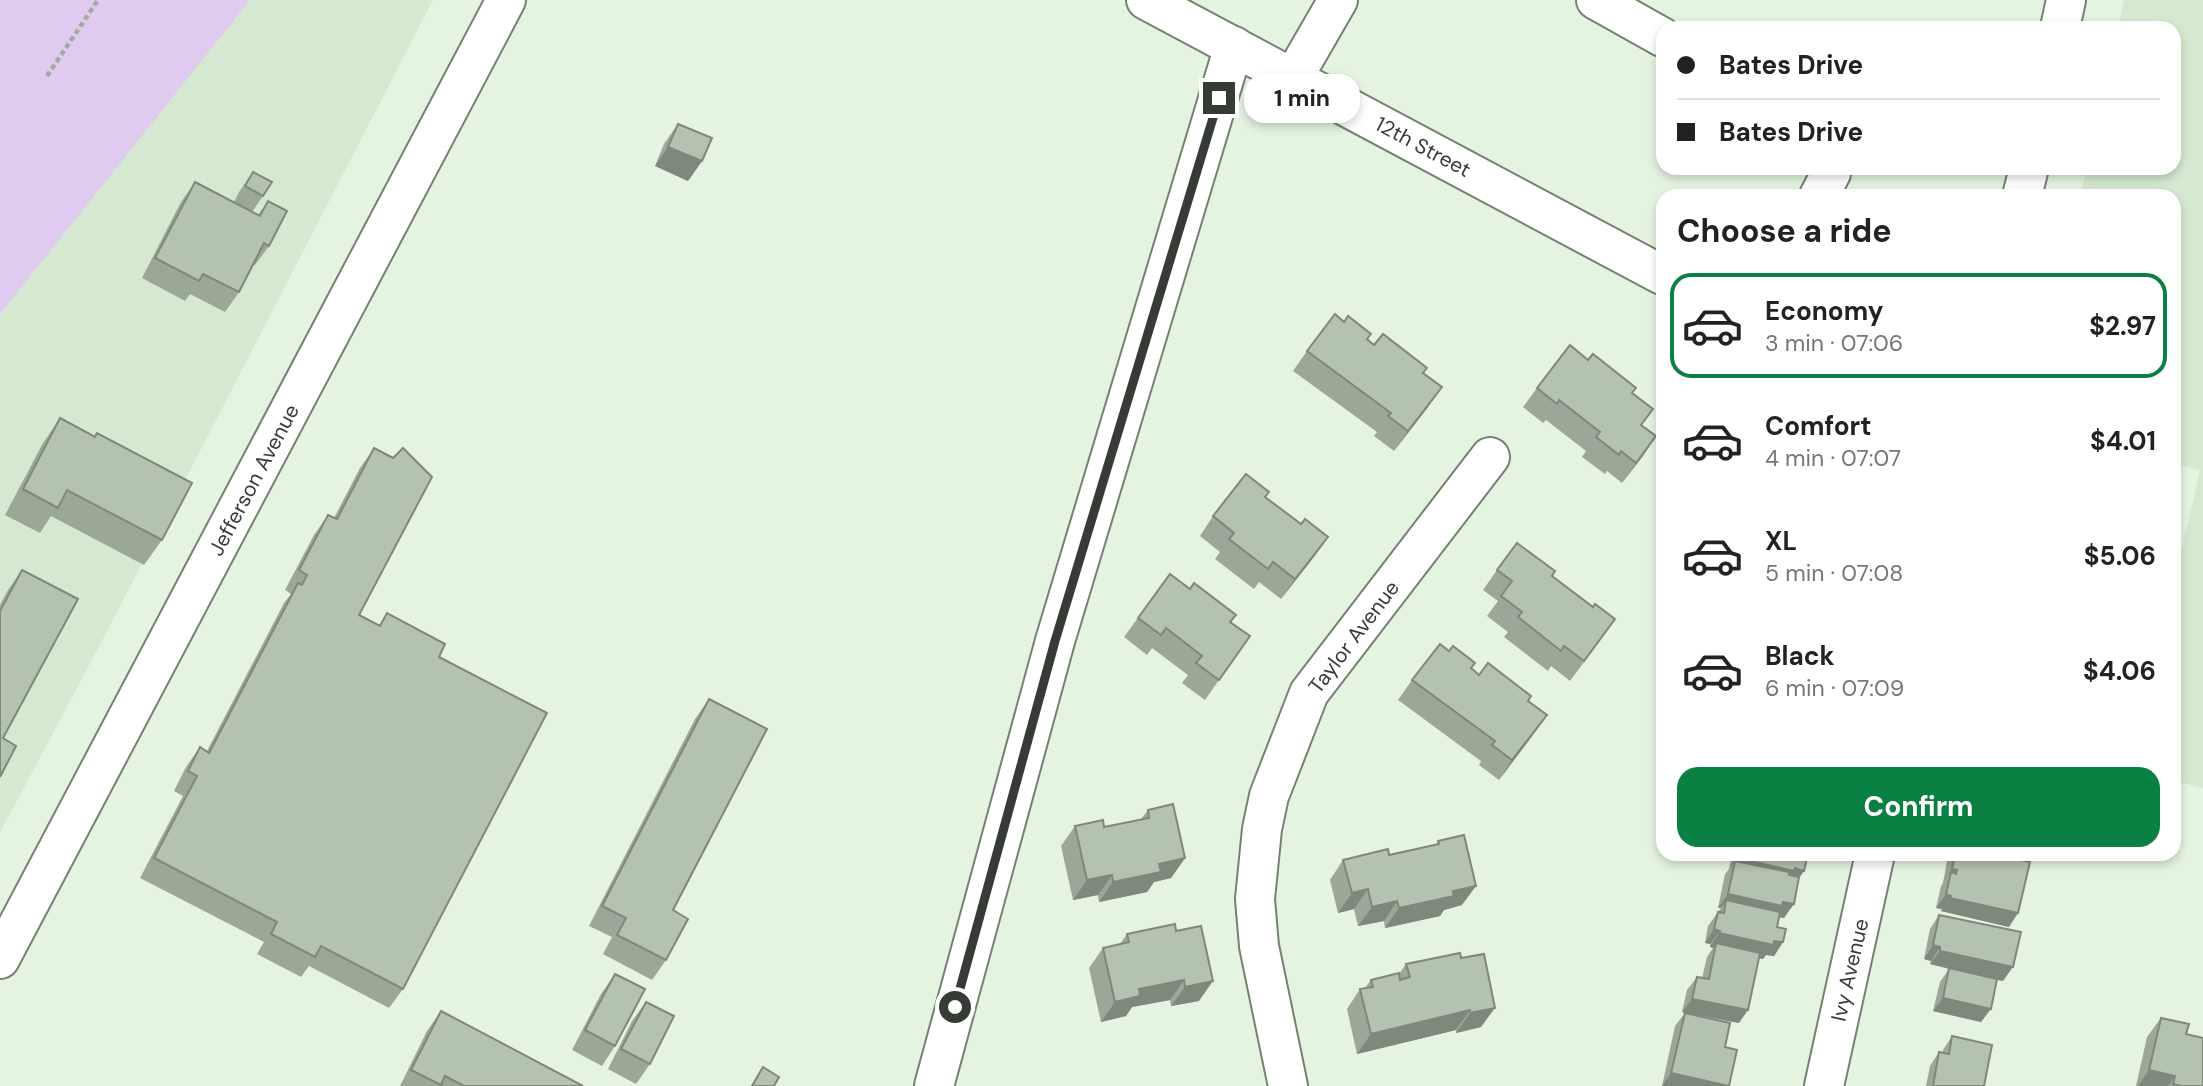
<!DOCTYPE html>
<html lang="en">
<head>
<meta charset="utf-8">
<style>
  body { margin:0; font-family:"DM Sans",sans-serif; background:#f6f6f6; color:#222; height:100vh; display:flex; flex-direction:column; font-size:26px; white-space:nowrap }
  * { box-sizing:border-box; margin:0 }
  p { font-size:23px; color:#767676 }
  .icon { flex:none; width:38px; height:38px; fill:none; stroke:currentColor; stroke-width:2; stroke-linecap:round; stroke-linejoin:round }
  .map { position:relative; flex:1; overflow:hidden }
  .drawer { position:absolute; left:1656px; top:189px; width:525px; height:672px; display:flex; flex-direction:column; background:#fff; border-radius:21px; box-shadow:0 4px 10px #0003 }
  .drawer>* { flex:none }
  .banner { position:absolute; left:1656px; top:21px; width:525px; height:154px; border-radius:21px; box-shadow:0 4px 10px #0003; display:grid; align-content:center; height:154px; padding:0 21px; background:#fff }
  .end { position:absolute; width:32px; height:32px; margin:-16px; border:9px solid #363c35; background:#fff; box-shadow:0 0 0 4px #fff }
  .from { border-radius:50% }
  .bubble { position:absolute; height:49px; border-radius:21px; background:#fff; box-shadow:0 4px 10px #0003; font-size:23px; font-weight:700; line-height:49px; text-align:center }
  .banner b { display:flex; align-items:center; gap:24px; height:66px; font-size:26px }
  .banner b+b { border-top:2px solid #e0e0e0 }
  .banner i { width:18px; height:18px; background:#222 }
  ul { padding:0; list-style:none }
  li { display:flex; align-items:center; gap:21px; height:105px; margin:0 14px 10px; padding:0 7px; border:4px solid transparent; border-radius:21px }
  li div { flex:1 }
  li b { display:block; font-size:26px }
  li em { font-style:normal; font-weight:700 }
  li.current { border-color:#0b8043 }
  li>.icon { width:63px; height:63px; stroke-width:1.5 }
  h2 { padding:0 21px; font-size:32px; line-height:84px }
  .primary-button { display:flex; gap:14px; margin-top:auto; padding:14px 21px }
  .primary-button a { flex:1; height:80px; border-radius:21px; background:#0b8043; color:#fff; font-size:28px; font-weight:700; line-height:80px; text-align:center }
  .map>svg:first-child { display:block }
  .built { fill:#d5e9d0 }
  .water { fill:#e0caef }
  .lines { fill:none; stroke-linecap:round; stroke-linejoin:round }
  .minor-casing { stroke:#748271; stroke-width:42 }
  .path { stroke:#a0ac9d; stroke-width:4.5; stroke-dasharray:5 3.5; stroke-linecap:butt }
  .minor { stroke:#fff; stroke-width:38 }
  .wall { fill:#9ba797 }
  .shaded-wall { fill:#7e887b }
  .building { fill:#b4c2b0; stroke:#7e887b; stroke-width:2 }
  .route { stroke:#363c35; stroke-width:9 }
  .labels { text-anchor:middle; stroke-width:5; stroke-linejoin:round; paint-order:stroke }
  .street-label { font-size:21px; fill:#363c35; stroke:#fff }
</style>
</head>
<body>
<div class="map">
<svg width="2203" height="1086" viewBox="0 0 2203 1086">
  <rect width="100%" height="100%" fill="#e5f4e1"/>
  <g class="built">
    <polygon points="0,0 433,0 103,639 0,833"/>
    <polygon points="2124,0 2203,0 2203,788 2174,781 2174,584 2200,470 2174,464 2174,196 2080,196 2087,168 2174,168 2174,28 2118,28"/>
  </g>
  <polygon class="water" points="0,0 250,0 0,314"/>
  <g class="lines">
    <g class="minor-casing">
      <g id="minor">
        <polyline points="1146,0 1662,275"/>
        <polyline points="1596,0 1662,37"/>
        <polyline points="2060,28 2066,0"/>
        <polyline points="1293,78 1338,0"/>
        <polyline points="1819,196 1831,173 1830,168"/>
        <polyline points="2022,196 2029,168"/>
        <polyline points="0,959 506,0"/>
        <polyline points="934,1086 1055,641 1234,46"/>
        <polyline points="1288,1086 1259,946 1255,899 1262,829 1269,796 1309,693 1490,457"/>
        <polyline points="1824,1086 1875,854"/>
      </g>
    </g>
    <polyline class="path" points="47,76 98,0"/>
    <use href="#minor" class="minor"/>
  </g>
  <g class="wall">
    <polygon points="678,124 702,161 688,181 655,166 664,144"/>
    <polygon points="253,172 263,196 252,212 258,215 268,201 269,246 255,265 253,265 239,292 225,312 190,294 185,301 142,278 181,202 195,182 234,202 239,192"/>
    <polygon points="1344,322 1374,345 1423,373 1428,407 1394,451 1374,436 1377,432 1293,371 1307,351"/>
    <polygon points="1537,388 1632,393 1642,425 1656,436 1622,483 1607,471 1605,474 1582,457 1586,451 1546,420 1543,423 1523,407"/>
    <polygon points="60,418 162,540 144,565 51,516 40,533 5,515 43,443"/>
    <polygon points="374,448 359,615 379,626 387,613 439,657 403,989 389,1008 309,966 301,977 257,954 264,942 140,878 183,796 174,791 186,767 200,747 207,751 284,603 291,594 285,590 314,535 328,515 334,518 360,468"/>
    <polygon points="1266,497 1301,524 1328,537 1281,599 1259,582 1254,589 1215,559 1220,552 1200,536 1213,516"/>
    <polygon points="22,570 3,738 0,777 0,605 8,590"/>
    <polygon points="1497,570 1552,576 1601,639 1570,681 1551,666 1548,671 1504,637 1508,632 1487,616 1498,601 1483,590"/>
    <polygon points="1170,574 1190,589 1236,615 1231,622 1250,636 1205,700 1182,683 1188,675 1152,648 1147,655 1124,637"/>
    <polygon points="1471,669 1479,675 1528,701 1547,715 1499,780 1479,765 1481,761 1398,700 1412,680"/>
    <polygon points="709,699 673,910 666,960 652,980 603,954 612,937 589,926 695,719"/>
    <polygon points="1148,810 1185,858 1171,878 1154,882 1147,892 1099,902 1098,895 1073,900 1061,846 1075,826 1104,827 1141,819"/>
    <polygon points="1438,841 1462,905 1444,910 1440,916 1385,928 1384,921 1358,926 1354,909 1338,913 1330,880 1343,860 1389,855 1436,845"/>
    <polygon points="1732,854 1808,854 1784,918 1779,917 1777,927 1783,942 1774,956 1766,955 1763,959 1759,958 1739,1023 1691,1014 1725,1047 1729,1086 1662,1086 1675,1026 1685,1013 1682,1012 1687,990 1697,977 1702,978 1707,957 1713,948 1710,947 1710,944 1705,943 1708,926 1721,908 1718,908 1725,874 1729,869"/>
    <polygon points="1952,854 2022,854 2018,859 2009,927 1941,911 1942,909 1936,908 1941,886 1943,883 1947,861"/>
    <polygon points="1939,915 2003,981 1997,980 1981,1022 1933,1011 1940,982 1949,969 1930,964 1931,961 1924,959 1930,929"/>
    <polygon points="1176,931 1199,1001 1171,1006 1170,1000 1132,1007 1126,1016 1101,1022 1089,968 1103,948 1120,944 1127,934"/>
    <polygon points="1460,953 1481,1027 1456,1033 1456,1030 1357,1054 1347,1009 1360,989 1365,988 1371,980 1399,974 1406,964"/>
    <polygon points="615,974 615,1046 602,1066 572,1050 601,994"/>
    <polygon points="646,1002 650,1064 636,1084 608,1069 632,1021"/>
    <polygon points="441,1011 583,1086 400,1086 427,1031"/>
    <polygon points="2161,1018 2186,1034 2203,1086 2136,1086 2147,1037"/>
    <polygon points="1952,1036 1984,1086 1926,1086 1930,1066 1939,1052 1942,1053 1943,1050"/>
  </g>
  <g class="shaded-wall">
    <polygon points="668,147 702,161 688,181 655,166"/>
    <polygon points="1442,387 1428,407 1394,451 1408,431"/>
    <polygon points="1656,436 1643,456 1622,483 1636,463"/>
    <polygon points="1328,537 1314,557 1281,599 1295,579"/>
    <polygon points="1547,715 1533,735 1499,780 1512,760"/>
    <polygon points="1968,854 2022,854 2015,863"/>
    <polygon points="1738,856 1746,858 1737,871 1735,861 1728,869"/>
    <polygon points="1185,858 1171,878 1154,882 1147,892 1099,902 1113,882 1159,864"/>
    <polygon points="1746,860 1795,868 1804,871 1795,884 1736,874"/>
    <polygon points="1952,869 1957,870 1948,882 1951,872 1942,883"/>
    <polygon points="1112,875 1098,895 1073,900 1087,880"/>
    <polygon points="1476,886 1462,905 1444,910 1440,916 1385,928 1399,908 1453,891"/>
    <polygon points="1368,889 1354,909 1338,913 1352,893"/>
    <polygon points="1728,894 1783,902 1794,904 1784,918 1775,916 1726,900 1721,908 1718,908"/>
    <polygon points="1946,894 1951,896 1942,909 1936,908"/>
    <polygon points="1950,898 2018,913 2009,927 1941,911"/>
    <polygon points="1397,901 1384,921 1358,926 1372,907"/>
    <polygon points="1714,929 1720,931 1710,944 1705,943"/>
    <polygon points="1719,933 1774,941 1783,942 1774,956 1766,955 1763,959 1715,948 1716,943 1713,948 1710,947"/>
    <polygon points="1933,945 1940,947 1931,961 1924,959"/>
    <polygon points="1940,951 2013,967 2003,981 1930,964"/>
    <polygon points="1184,980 1170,1000 1132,1007 1126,1016 1101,1022 1115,1002 1139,989"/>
    <polygon points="1213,981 1199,1001 1171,1006 1185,987"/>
    <polygon points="1943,998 1991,1009 1981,1022 1933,1011"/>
    <polygon points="1692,999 1748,1010 1739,1023 1682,1012"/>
    <polygon points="1495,1008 1481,1027 1456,1033 1470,1013"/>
    <polygon points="1470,1010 1456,1030 1357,1054 1371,1034"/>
    <polygon points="2149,1070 2175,1076 2168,1086 2138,1086"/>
    <polygon points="1671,1073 1728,1086 1662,1086"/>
  </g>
  <g class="building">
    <polygon points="678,124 712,138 702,161 668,147"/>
    <polygon points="253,172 272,182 263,196 245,186"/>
    <polygon points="195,182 260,216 268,201 287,211 269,246 264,243 239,292 203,274 199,281 155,258"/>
    <polygon points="1335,314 1344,322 1348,316 1371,334 1367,339 1374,345 1383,334 1427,368 1423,373 1442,387 1408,431 1388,416 1391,413 1307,351"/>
    <polygon points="1570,345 1588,360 1593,354 1636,388 1632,393 1653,409 1641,425 1656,436 1636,463 1621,451 1619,455 1596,437 1600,432 1559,400 1557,404 1537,388"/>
    <polygon points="60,418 95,437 97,433 192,483 162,540 67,490 58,508 23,489"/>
    <polygon points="374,448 393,458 403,448 432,477 359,615 380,626 387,613 445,644 439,657 547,713 403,989 321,946 315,957 271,934 277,922 154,858 197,776 188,771 200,747 209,753 298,583 302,585 307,575 299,570 328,515 337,519"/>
    <polygon points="1246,474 1269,492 1265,497 1301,524 1305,519 1328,537 1295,579 1273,562 1268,569 1229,539 1234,533 1213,516"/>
    <polygon points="1517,543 1555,571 1552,576 1593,607 1595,604 1615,619 1584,661 1564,646 1561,651 1518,617 1522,612 1501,596 1512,581 1497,570"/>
    <polygon points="22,570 78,599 3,738 16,746 0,777 0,611"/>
    <polygon points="1170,574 1190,589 1194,583 1236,615 1230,622 1250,636 1219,680 1196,663 1202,656 1166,628 1161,635 1138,618"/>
    <polygon points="1440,644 1449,651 1453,646 1475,663 1471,668 1479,675 1488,663 1531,696 1528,701 1547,715 1512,760 1492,745 1495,741 1412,680"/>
    <polygon points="709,699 767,729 673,910 688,919 666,960 617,935 626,918 602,906"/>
    <polygon points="1173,804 1185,858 1159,864 1161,872 1113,882 1112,875 1087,880 1075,826 1103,820 1104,827 1149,818 1148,810"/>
    <polygon points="1464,835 1476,886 1453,891 1454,896 1399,908 1397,901 1372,907 1368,889 1352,893 1343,860 1388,849 1389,855 1439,844 1438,841"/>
    <polygon points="1738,854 1808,854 1804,871 1795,868 1794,871 1746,860 1746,858 1738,856"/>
    <polygon points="1955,854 1995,854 2030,862 2018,913 1950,898 1951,896 1946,894 1951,872 1956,874 1957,870 1952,869"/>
    <polygon points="1735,861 1789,872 1789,875 1799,877 1794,904 1783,902 1782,906 1728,894"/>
    <polygon points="1726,900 1780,912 1777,927 1786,929 1783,942 1774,941 1773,945 1719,933 1720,931 1714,929 1718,912 1724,913"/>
    <polygon points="1939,915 2021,932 2013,967 1940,951 1940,947 1933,945"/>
    <polygon points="1175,924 1176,931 1201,926 1213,981 1185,987 1184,980 1139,989 1140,996 1115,1002 1103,948 1129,942 1127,934"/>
    <polygon points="1716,943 1760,953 1748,1010 1692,999 1697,977 1709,979"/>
    <polygon points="1460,953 1461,958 1484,954 1495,1008 1470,1013 1470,1010 1371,1034 1360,989 1373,987 1371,980 1399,973 1400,980 1410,977 1406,964"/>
    <polygon points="1949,968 1997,979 1991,1009 1943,998"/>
    <polygon points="615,974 645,989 615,1046 585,1030"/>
    <polygon points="646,1002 674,1016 650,1064 621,1049"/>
    <polygon points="441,1011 583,1086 464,1086 445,1076 441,1085 411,1070"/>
    <polygon points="1685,1013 1730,1023 1725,1047 1737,1050 1729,1086 1671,1073"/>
    <polygon points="2161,1018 2189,1024 2186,1034 2203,1038 2203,1086 2181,1086 2173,1084 2175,1076 2149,1070"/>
    <polygon points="1952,1036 1992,1045 1984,1086 1933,1086 1939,1052 1949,1054"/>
    <polygon points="763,1067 779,1077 774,1086 752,1086"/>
  </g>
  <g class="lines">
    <polyline class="route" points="955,1007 1055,641 1219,98"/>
  </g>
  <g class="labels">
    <g class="street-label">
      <text transform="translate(1423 147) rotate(28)" y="7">12th Street</text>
      <text transform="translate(254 480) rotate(-62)" y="7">Jefferson Avenue</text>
      <text transform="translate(1354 637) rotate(-53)" y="7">Taylor Avenue</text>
      <text transform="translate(1850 970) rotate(-77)" y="7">Ivy Avenue</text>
    </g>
  </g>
</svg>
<i class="end from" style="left:955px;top:1007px"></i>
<i class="end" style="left:1219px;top:98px"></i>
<div class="bubble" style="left:1244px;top:74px;width:116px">1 min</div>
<div class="banner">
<b><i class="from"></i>Bates Drive</b>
<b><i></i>Bates Drive</b>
</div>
<section class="drawer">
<h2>Choose a ride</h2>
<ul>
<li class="current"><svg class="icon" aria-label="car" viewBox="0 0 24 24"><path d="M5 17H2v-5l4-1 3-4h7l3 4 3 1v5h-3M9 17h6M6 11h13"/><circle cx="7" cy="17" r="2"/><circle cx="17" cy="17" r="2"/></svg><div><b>Economy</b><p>3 min · 07:06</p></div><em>$2.97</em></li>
<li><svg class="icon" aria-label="car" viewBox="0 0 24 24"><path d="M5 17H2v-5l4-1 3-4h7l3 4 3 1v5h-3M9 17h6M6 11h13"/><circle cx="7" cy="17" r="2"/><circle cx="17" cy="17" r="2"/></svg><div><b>Comfort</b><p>4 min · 07:07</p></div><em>$4.01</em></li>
<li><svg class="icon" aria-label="car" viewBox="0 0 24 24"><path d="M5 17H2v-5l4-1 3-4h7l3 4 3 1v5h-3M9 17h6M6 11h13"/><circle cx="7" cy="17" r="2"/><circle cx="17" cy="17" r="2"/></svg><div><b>XL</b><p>5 min · 07:08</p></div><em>$5.06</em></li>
<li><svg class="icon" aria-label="car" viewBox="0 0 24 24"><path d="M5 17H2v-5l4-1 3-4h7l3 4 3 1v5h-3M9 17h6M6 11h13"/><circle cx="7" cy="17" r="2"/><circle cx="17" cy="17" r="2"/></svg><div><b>Black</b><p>6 min · 07:09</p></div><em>$4.06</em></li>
</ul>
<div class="primary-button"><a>Confirm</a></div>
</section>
</div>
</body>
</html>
